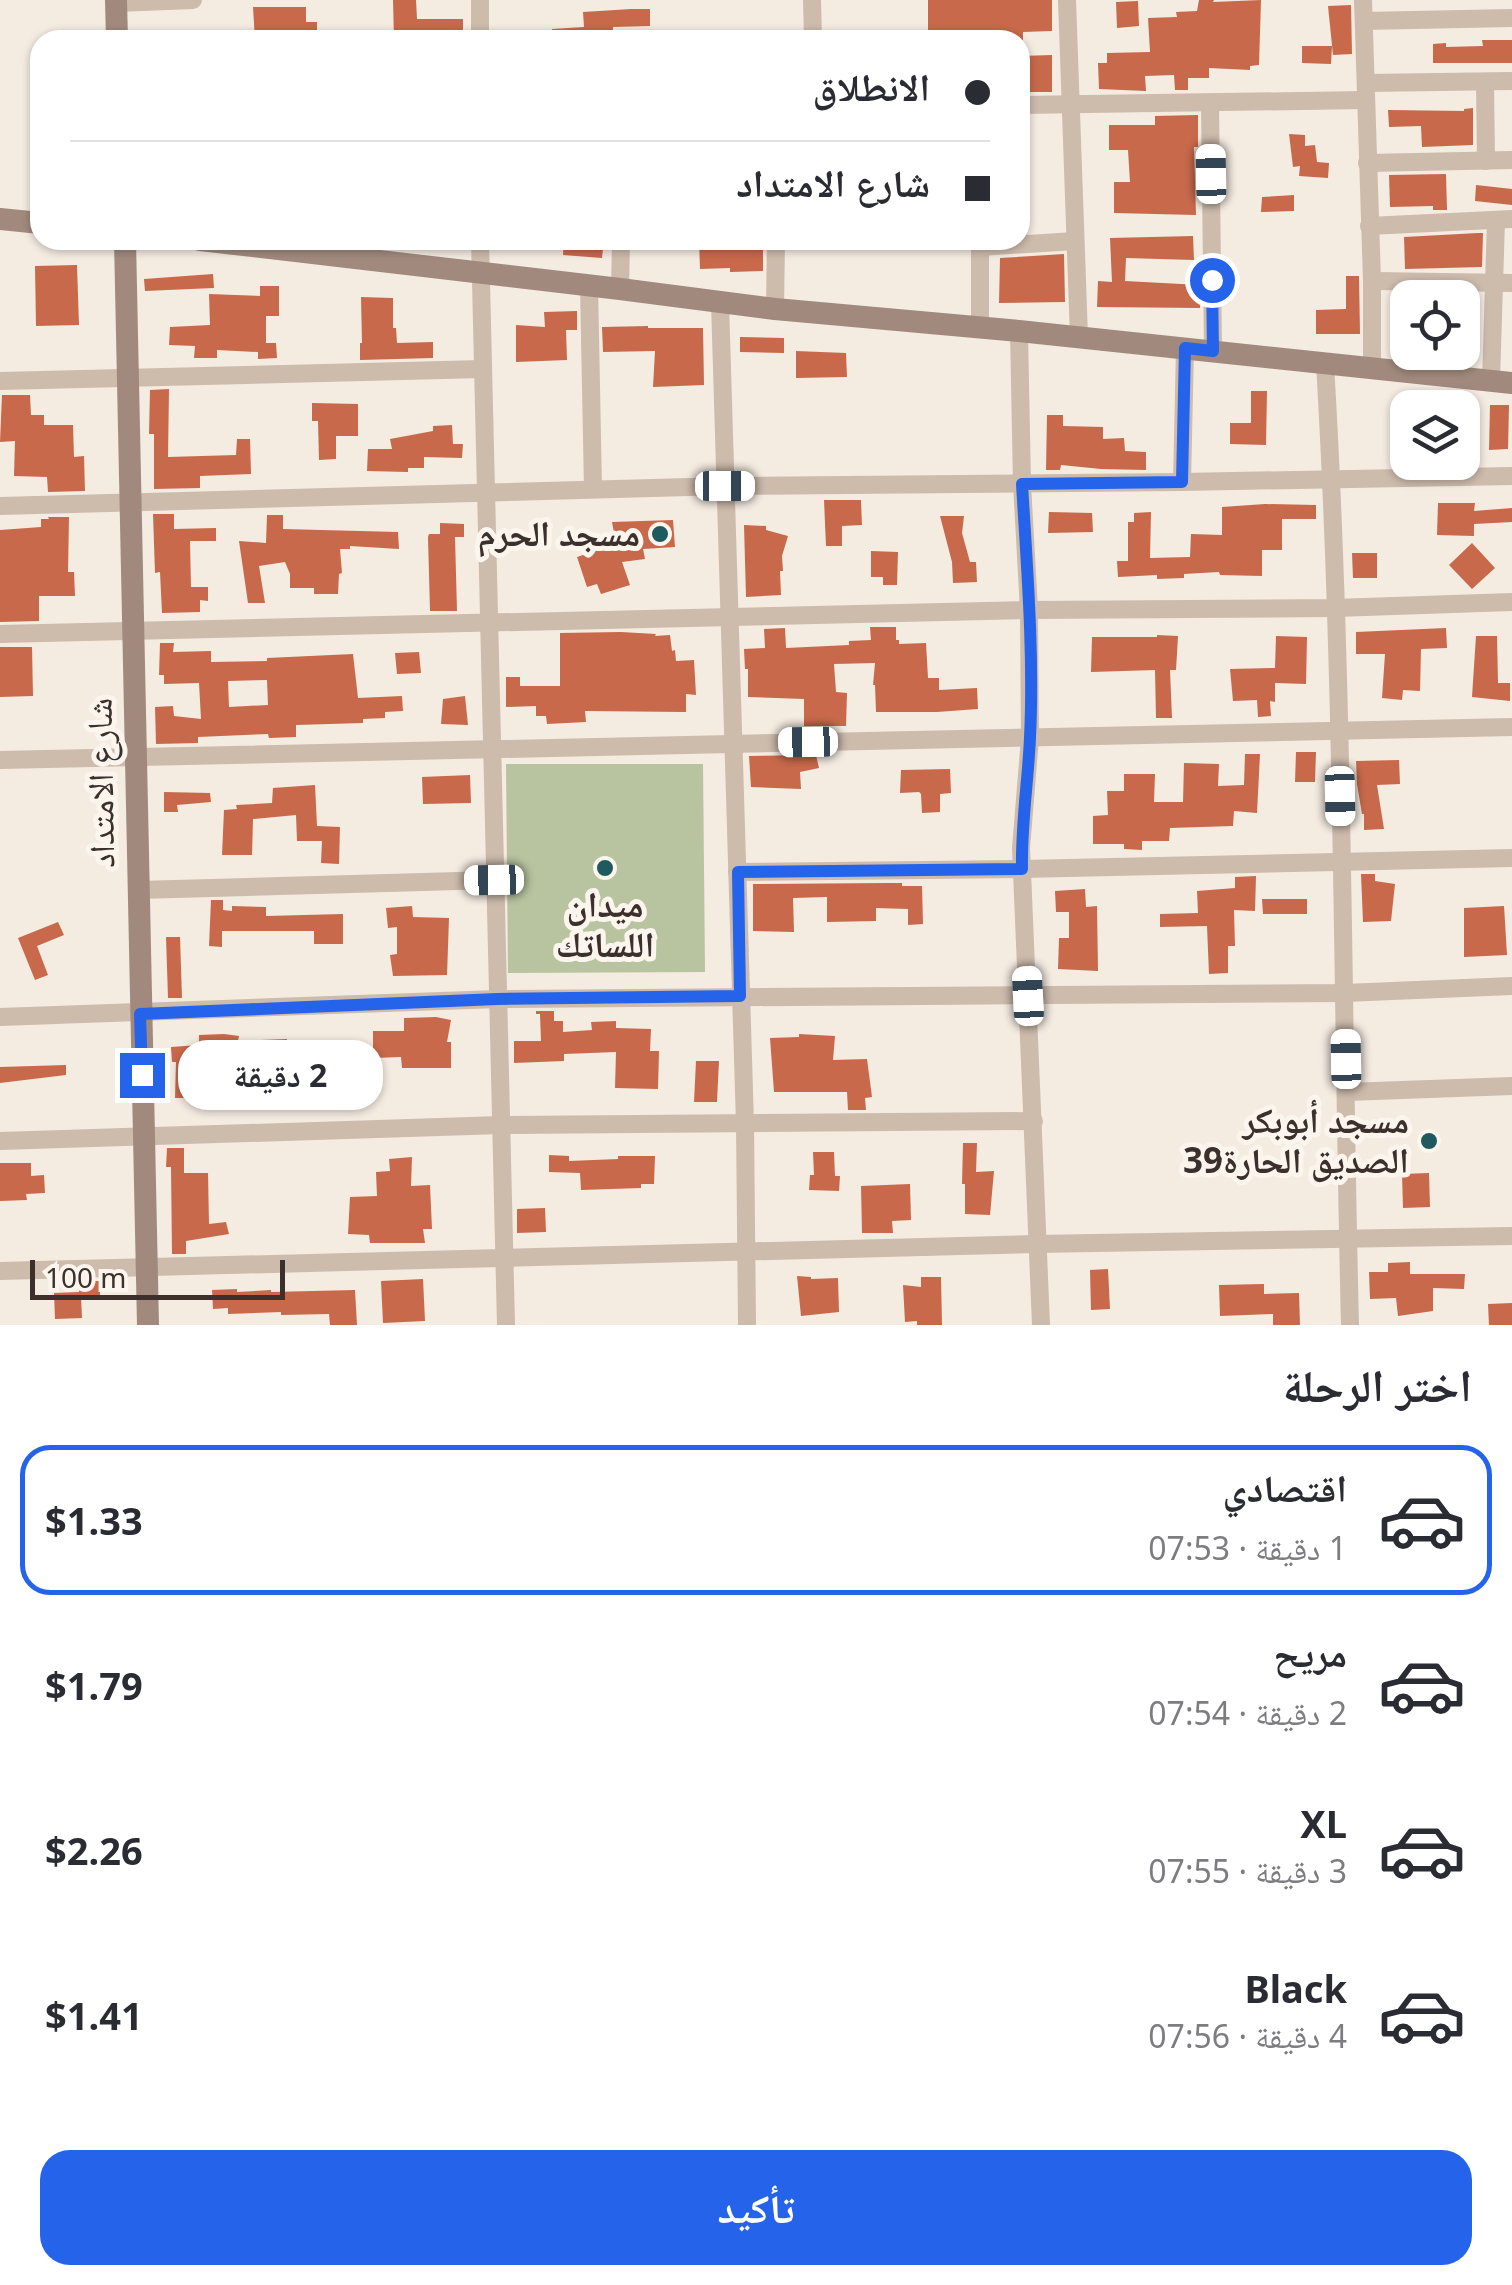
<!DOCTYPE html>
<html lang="ar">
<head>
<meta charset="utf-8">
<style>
  body { margin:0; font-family:"Noto Sans","Noto Naskh Arabic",sans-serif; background:#f7f7f7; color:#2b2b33; direction:rtl; height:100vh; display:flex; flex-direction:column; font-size:38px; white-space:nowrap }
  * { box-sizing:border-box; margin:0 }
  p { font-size:32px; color:#7c7c81 }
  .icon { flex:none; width:55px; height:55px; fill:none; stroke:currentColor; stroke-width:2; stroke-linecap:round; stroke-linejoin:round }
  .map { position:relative; height:1325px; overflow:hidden; direction:ltr }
  .details { display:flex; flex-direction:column; background:#fff; flex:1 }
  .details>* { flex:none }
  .hud { position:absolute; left:30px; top:30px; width:1000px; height:220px; border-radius:30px; box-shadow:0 2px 8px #0004; direction:rtl; display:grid; align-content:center; height:220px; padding:0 40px; background:#fff }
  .tools { position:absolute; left:1390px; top:280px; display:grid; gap:20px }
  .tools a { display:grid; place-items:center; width:90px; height:90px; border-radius:20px; background:#fff; box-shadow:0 2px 8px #0004; font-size:50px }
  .scale { position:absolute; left:30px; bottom:25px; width:255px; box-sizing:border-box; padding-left:10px; border:5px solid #3b302b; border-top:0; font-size:28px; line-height:35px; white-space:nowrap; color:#3b302b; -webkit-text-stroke:8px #fbf5ee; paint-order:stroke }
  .end { position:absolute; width:45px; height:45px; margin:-22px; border:12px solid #2563eb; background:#fff; box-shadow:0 0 0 5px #fff }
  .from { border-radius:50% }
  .bubble { position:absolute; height:70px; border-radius:30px; background:#fff; box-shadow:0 2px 8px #0004; font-size:32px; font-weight:700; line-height:70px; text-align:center; direction:rtl }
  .car { position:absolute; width:30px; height:60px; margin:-30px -15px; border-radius:12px; box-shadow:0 0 8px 2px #0007; background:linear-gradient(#fff 24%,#345 0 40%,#fff 0 76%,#345 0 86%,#fff 0) }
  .hud b { display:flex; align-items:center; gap:35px; height:95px; font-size:38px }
  .hud b+b { border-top:2px solid #e1e1e2 }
  .hud i { width:25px; height:25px; background:#2b2b33 }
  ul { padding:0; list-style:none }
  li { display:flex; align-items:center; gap:30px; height:150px; margin:0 20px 15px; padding:0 20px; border:5px solid transparent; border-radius:30px }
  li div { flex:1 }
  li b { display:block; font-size:38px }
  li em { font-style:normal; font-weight:700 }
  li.selected { border-color:#2563eb }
  li>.icon { width:90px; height:90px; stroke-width:1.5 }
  h2 { padding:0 40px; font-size:45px; line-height:120px }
  .primary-button { display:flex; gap:20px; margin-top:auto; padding:20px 40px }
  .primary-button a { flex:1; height:115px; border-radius:30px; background:#2563eb; color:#fff; font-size:40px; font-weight:700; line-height:115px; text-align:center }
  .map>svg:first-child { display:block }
  .green { fill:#b8c4a0 }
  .building { fill:#c8694b; fill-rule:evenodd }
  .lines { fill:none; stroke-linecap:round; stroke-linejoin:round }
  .street { stroke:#cdbbac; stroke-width:18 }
  .secondary { stroke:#a18a7d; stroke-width:22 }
  .route { stroke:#2563eb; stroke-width:12 }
  .poi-dot { fill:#1f5a5e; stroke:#fbf5ee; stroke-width:4 }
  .labels { text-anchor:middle; stroke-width:10; stroke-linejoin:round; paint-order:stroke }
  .poi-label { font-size:35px; font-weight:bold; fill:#3b302b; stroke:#fbf5ee; text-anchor:end }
  .street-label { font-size:35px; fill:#3b302b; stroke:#fbf5ee }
</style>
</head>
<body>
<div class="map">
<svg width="1512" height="1325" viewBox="0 0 1512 1325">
  <rect width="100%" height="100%" fill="#f4ebe1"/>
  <polygon class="green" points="506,764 703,764 705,972 508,973"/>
  <g class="building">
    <polygon points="393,0 416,0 417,19 463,19 463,32 412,32 412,40 394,40"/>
    <polygon points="928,0 1052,0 1052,31 1023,32 1023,40 928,40"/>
    <polygon points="1199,0 1214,0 1213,2 1261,0 1259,65 1250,66 1250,70 1209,68 1209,78 1188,78 1188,90 1175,90 1174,75 1145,76 1146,91 1099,89 1098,63 1107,63 1107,53 1150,52 1148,18 1177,17 1176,12 1197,11"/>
    <polygon points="1138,1 1139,26 1117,28 1116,2"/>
    <polygon points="1351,5 1352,54 1333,55 1328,6"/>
    <polygon points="253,7 306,7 306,22 317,22 317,40 255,40"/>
    <polygon points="631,9 650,9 650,26 613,27 613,35 597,35 597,40 553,40 552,29 584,27 583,12"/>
    <polygon points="1482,40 1512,40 1512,63 1433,63 1433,44 1446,43 1446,47 1483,46"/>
    <polygon points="1302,46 1332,46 1331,64 1302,63"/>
    <polygon points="1052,55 1052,92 1020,92 1020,56"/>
    <polygon points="1473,108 1473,145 1422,147 1421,126 1389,127 1388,110 1464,111 1464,109"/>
    <polygon points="1198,115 1198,147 1194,147 1196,215 1114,213 1114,182 1130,182 1128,150 1109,150 1109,125 1155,125 1155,116"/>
    <polygon points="1289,134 1305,135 1305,146 1315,145 1317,162 1329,163 1328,178 1299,176 1300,166 1293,167"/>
    <polygon points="1446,174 1447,210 1433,210 1433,206 1390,207 1389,175"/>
    <polygon points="1476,185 1512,189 1512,205 1475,201"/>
    <polygon points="1294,195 1294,211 1261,212 1262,197"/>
    <polygon points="1478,233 1483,233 1482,267 1405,269 1404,237"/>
    <polygon points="1193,236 1194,260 1126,258 1125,281 1200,285 1200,308 1097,307 1098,281 1112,282 1110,238"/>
    <polygon points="564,240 604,240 602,258 563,255"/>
    <polygon points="699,240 749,240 749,250 763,249 763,271 730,272 730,268 700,269"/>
    <polygon points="1064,254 1065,302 999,303 1000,258"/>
    <polygon points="77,265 79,325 36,326 35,266"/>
    <polygon points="213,274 214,288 145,291 144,279"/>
    <polygon points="1346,276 1359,276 1360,334 1316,334 1316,310 1346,309"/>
    <polygon points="260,286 279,286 279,316 266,316 266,343 276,343 277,358 258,359 258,352 217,350 217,358 194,358 195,346 169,345 170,327 210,325 209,294 260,296"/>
    <polygon points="361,297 393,298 393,328 396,328 397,343 433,342 433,358 360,360 360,343 362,343"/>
    <polygon points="1392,298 1408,297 1408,336 1393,337"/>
    <polygon points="577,311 577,330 566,330 567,360 516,362 516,325 545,327 544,312"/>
    <polygon points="648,326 648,328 703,328 704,385 653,387 655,351 603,352 602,327"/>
    <polygon points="740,337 784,338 784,353 740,352"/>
    <polygon points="796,351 846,353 847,377 796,378"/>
    <polygon points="169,389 168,457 236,455 237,439 250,439 251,474 200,476 200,488 154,489 154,434 149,434 150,390"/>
    <polygon points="1251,391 1267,391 1266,445 1230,444 1230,423 1251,423"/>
    <polygon points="2,395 30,395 31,415 44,415 44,425 73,425 74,457 84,456 85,491 48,492 47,477 14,476 15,441 0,442"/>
    <polygon points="312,403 358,404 358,436 336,436 336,459 319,460 318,421 312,421"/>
    <polygon points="1490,405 1509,405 1508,449 1489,450"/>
    <polygon points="1047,415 1063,415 1063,426 1103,427 1103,439 1124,438 1125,451 1146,452 1146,470 1101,469 1061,465 1060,470 1046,470"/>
    <polygon points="452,425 453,444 463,444 462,458 424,457 424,468 408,468 408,472 367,471 368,449 392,449 390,439 433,431 433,426"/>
    <polygon points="824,500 861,500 862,525 842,526 842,546 826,546"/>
    <polygon points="1438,503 1475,503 1474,511 1512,508 1512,522 1474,524 1474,536 1437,535"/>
    <polygon points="1265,504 1316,505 1316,519 1282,519 1282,550 1262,550 1262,576 1220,575 1219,572 1184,574 1184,578 1157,579 1157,575 1118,577 1117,561 1128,561 1128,522 1134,522 1134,513 1151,512 1150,558 1190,557 1191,534 1222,535 1222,507"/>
    <polygon points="1049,512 1092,513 1093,532 1048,533"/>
    <polygon points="153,514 174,514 174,529 216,528 216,541 190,541 191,587 208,587 208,601 200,600 200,612 162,613 160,572 155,573"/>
    <polygon points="267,515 283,515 283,529 398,532 399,549 350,546 350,549 340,549 342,573 339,574 338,594 314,594 314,588 290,588 290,574 285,562 259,566 265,603 248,603 239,541 266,543"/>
    <polygon points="940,516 964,516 962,533 970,562 976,562 977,582 953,583 952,562"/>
    <polygon points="48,517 69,517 68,572 74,572 75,596 39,596 39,621 0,622 0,530 41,527 41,519 49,519"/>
    <polygon points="673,520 675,547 643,549 645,559 622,562 630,585 601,594 597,584 587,587 577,557 616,544 612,522"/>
    <polygon points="440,523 464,524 464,537 455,537 457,611 430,611 428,537 429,534 440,534"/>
    <polygon points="744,525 766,526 766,530 788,536 782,556 783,571 780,571 781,595 746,597"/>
    <polygon points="1472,543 1495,568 1472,589 1449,565"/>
    <polygon points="871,551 898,552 897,585 883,585 883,577 871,577"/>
    <polygon points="1352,553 1377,553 1377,578 1353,578"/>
    <polygon points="870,627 896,627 896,640 899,640 899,644 926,643 928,678 939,678 939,690 977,688 978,709 937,712 876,712 875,685 873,685 875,663 834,664 836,692 847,693 846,726 804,726 804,699 748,697 748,669 745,669 744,649 765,648 764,629 785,628 786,648 849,645 849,641 871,640"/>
    <polygon points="1446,628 1447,648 1421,649 1420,691 1403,690 1402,700 1382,698 1385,654 1356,654 1356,632"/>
    <polygon points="621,632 656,634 655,636 670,635 672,651 675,650 676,661 694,660 696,695 686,694 686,712 585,711 586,722 547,724 546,716 536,716 536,706 506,707 506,677 520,677 520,686 560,686 560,633"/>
    <polygon points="1157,635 1178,636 1176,670 1170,670 1172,718 1156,718 1155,670 1091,672 1092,637 1157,637"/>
    <polygon points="1276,636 1307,637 1306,684 1275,683 1275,702 1270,701 1271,716 1258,717 1257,700 1233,701 1230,669 1275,668"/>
    <polygon points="1476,636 1497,636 1498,683 1510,683 1510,701 1472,697"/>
    <path d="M160,643H174L173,652L211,651V662L267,661V658L353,654L358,698L402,696L403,711L385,712V718L363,719V723L296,725V737L269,738L268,734L198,737V743L156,744L155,707L173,706L174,716L201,719L199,683L164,684V675H159ZM267,680L268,705L229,707L228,681Z"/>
    <polygon points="0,647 32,647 33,696 0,697"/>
    <polygon points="419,652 421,673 397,674 395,653"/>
    <polygon points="465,696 468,725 441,724 443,699"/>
    <polygon points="1296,752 1316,752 1315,782 1295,782"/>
    <polygon points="1245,754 1260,754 1257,813 1234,811 1233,826 1170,828 1169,841 1142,841 1142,850 1124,849 1124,844 1093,844 1093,816 1108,815 1107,791 1124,791 1124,774 1155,774 1154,802 1183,802 1184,763 1219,764 1218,786 1244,785"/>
    <polygon points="816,755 819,768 800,772 801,789 751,787 749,756"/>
    <polygon points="1399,760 1400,784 1377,785 1384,829 1364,830 1364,814 1362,814 1357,784 1356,761"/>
    <polygon points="950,769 951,793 940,794 940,812 922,813 921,794 919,792 900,793 901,770"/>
    <polygon points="470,775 471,803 423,804 422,777"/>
    <polygon points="315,785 317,826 340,827 339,864 321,863 322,841 297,841 296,815 253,819 252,855 222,855 224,810 237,809 236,805 272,803 273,788"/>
    <polygon points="164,792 210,793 211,802 177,805 178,812 164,812"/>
    <polygon points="1361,874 1375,874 1375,881 1395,884 1391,921 1363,922"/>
    <polygon points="1256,876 1255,911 1234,910 1235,946 1228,946 1228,973 1209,974 1207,926 1160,927 1160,914 1198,913 1197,891 1235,888 1235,877"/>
    <polygon points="887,883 902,883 902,886 922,886 923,924 908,925 908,909 876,908 876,921 827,922 827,897 793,898 794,932 753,931 753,884"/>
    <polygon points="1085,889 1086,907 1097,906 1098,971 1058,969 1059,938 1069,938 1069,912 1056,912 1055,891"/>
    <polygon points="1262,899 1307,899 1307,914 1263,914"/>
    <polygon points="211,900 223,900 223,910 232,911 232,906 266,907 266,916 343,914 343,944 314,944 314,931 222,931 222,947 209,946"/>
    <polygon points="412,906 413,917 449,918 447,975 393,976 390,955 397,954 397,927 388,928 386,908"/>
    <polygon points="1504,906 1507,955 1464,957 1464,908"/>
    <polygon points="58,922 64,935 37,946 48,975 35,980 18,938"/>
    <polygon points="166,937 180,937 182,998 168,998"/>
    <polygon points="536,1011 554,1011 554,1021 563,1021 563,1032 592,1030 591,1022 616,1021 616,1028 651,1029 650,1051 659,1051 658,1089 615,1088 616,1052 564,1054 564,1061 514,1063 514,1041 541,1041 540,1014 536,1014"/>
    <polygon points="436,1017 451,1020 447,1042 451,1042 451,1068 402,1068 401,1057 373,1058 373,1031 404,1031 404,1018"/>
    <polygon points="224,1034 239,1036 238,1041 287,1039 286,1057 225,1056 225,1060 198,1061 198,1098 175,1098 176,1062 172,1062 171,1047 199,1045 199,1035"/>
    <polygon points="799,1034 835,1036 833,1060 867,1059 872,1097 865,1098 866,1110 848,1110 847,1092 774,1092 770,1038 799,1037"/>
    <polygon points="696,1061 719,1061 717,1102 694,1102"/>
    <polygon points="66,1065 66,1075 0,1083 0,1067"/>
    <polygon points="963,1143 977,1143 976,1172 994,1171 990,1215 965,1214 965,1184 962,1184"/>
    <polygon points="167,1148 184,1148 184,1173 208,1173 209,1224 226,1222 229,1234 186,1241 186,1254 172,1254 171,1167 166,1167"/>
    <polygon points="813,1152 834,1152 835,1176 840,1176 839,1191 809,1190 810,1175 814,1175"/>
    <polygon points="549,1155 569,1156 569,1161 618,1159 618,1156 655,1156 654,1184 641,1184 641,1188 581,1190 580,1173 549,1172"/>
    <polygon points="412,1157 411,1186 430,1185 432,1229 423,1229 425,1243 370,1243 369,1235 348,1234 350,1197 377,1196 376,1172 390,1171 389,1159"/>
    <polygon points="0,1163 31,1163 31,1176 44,1175 45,1193 26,1194 27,1200 0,1201"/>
    <polygon points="1429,1173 1430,1207 1403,1208 1402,1174"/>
    <polygon points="910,1184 911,1220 892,1221 893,1233 862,1233 861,1186"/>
    <polygon points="545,1208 546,1232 517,1233 517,1209"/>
    <polygon points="1410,1262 1410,1274 1465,1274 1464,1289 1433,1288 1433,1311 1398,1316 1396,1298 1370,1299 1369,1272 1388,1272 1388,1263"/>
    <polygon points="1108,1269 1110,1309 1091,1310 1090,1270"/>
    <polygon points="797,1276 811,1277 811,1279 838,1278 839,1312 801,1316"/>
    <polygon points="921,1277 941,1277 942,1325 917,1325 917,1321 905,1322 903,1285 921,1287"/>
    <polygon points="423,1279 425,1321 383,1323 381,1281"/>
    <polygon points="80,1281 100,1281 100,1297 81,1297 82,1318 55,1319 54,1293 79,1292"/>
    <polygon points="1264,1284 1264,1294 1299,1293 1300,1325 1273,1325 1273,1314 1220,1316 1219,1285"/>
    <polygon points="237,1289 237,1292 271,1290 271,1292 355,1290 357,1325 330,1325 329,1314 281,1315 281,1312 228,1314 228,1308 213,1309 212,1290"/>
    <polygon points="1512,1303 1512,1325 1489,1325 1488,1304"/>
  </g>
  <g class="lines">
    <g class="street">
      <polyline points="480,0 480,40"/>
      <polyline points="812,0 813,40"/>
      <polyline points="1067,0 1079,337"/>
      <polyline points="1363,0 1372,281 1372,369"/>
      <polyline points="116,3 193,0"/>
      <polyline points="1364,21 1512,18"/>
      <polyline points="1485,82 1486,161"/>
      <polyline points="1366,83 1512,81"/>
      <polyline points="1210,104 1213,351"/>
      <polyline points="1020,105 1366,100"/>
      <polyline points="1367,163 1512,160"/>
      <polyline points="1369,226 1512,219"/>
      <polyline points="480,240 506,1325"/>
      <polyline points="980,240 980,247 1075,241"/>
      <polyline points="1372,281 1512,283"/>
      <polyline points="589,285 593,489"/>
      <polyline points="620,289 621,240"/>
      <polyline points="720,303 745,1124 747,1325"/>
      <polyline points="775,309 776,240"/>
      <polyline points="980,328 980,247"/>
      <polyline points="1019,331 1022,484 1029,610 1030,738 1021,848 1041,1325"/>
      <path d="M1325,364C1344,684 1342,1005 1350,1325"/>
      <polyline points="0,381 483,369"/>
      <polyline points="1491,381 1496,220"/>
      <polyline points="1182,482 1185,348"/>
      <polyline points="0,506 725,486 1182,482 1512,476"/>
      <polyline points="0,634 1029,610 1335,608 1512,602"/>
      <polyline points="0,760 1512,727"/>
      <polyline points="737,872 1022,869 1512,858"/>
      <polyline points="139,890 494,880"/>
      <polyline points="0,1017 497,999 1345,993 1512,986"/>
      <polyline points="1347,1092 1512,1086"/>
      <polyline points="0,1141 501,1125 1034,1121"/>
      <polyline points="0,1271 1036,1244 1512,1236"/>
    </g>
    <g class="secondary">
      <polyline points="116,0 117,40"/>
      <polyline points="0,219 40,223"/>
      <polyline points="125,240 148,1325"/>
      <polyline points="200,240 620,289 775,309 1019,331 1512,383"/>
    </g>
  </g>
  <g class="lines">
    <path class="route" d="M142,1075L140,1014L497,999L740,996L738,872L1022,869C1021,825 1028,782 1030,738C1034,654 1027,568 1022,484L1182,482L1185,348L1213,351L1212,280"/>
  </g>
  <g class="poi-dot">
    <circle cx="660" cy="534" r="10"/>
    <circle cx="605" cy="868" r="10"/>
    <circle cx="1429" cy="1141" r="10"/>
  </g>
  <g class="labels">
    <g class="poi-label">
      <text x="640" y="546">مسجد الحرم</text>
      <text x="605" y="917" text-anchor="middle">ميدان<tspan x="605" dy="40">اللساتك</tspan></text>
      <text x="1409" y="1133">مسجد أبوبكر<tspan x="1409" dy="40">الصديق الحارة39</tspan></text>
    </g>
    <g class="street-label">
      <text transform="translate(101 783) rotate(-91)" y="12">شارع الامتداد</text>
    </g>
  </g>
</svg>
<div class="tools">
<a><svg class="icon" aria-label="locate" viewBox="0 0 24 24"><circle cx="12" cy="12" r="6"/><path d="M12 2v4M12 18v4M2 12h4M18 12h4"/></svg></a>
<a><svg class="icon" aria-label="layers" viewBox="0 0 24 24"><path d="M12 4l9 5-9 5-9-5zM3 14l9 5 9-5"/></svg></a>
</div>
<div class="scale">100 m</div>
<i class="end from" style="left:1212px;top:280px"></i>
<i class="end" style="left:142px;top:1075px"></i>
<div class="bubble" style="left:178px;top:1040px;width:205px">2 دقيقة</div>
<i class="car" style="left:1211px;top:174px;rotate:359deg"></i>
<i class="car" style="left:725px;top:486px;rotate:90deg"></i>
<i class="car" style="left:808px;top:742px;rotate:269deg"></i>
<i class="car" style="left:1340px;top:796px;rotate:179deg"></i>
<i class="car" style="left:494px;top:880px;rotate:269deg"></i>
<i class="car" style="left:1028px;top:996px;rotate:357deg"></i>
<i class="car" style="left:1346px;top:1059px;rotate:359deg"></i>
<div class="hud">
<b><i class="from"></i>الانطلاق</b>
<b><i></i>شارع الامتداد</b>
</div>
</div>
<section class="details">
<h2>اختر الرحلة</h2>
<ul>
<li class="selected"><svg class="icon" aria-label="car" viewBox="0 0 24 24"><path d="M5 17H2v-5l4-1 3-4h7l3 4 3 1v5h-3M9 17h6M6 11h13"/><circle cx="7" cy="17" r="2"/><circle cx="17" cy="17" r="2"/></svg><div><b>اقتصادي</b><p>1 دقيقة · 07:53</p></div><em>$1.33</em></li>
<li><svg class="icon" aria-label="car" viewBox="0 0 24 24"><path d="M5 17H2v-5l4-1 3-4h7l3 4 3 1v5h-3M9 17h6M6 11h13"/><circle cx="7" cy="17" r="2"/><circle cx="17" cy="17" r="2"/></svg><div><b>مريح</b><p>2 دقيقة · 07:54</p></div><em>$1.79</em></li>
<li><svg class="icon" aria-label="car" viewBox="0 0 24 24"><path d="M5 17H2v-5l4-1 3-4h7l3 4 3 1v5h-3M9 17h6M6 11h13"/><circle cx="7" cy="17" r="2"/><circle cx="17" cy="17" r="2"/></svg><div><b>XL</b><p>3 دقيقة · 07:55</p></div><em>$2.26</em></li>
<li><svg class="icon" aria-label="car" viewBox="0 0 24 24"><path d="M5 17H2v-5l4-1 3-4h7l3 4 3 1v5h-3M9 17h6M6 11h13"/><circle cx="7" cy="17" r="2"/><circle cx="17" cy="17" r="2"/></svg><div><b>Black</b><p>4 دقيقة · 07:56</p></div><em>$1.41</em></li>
</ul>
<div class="primary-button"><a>تأكيد</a></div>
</section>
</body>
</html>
